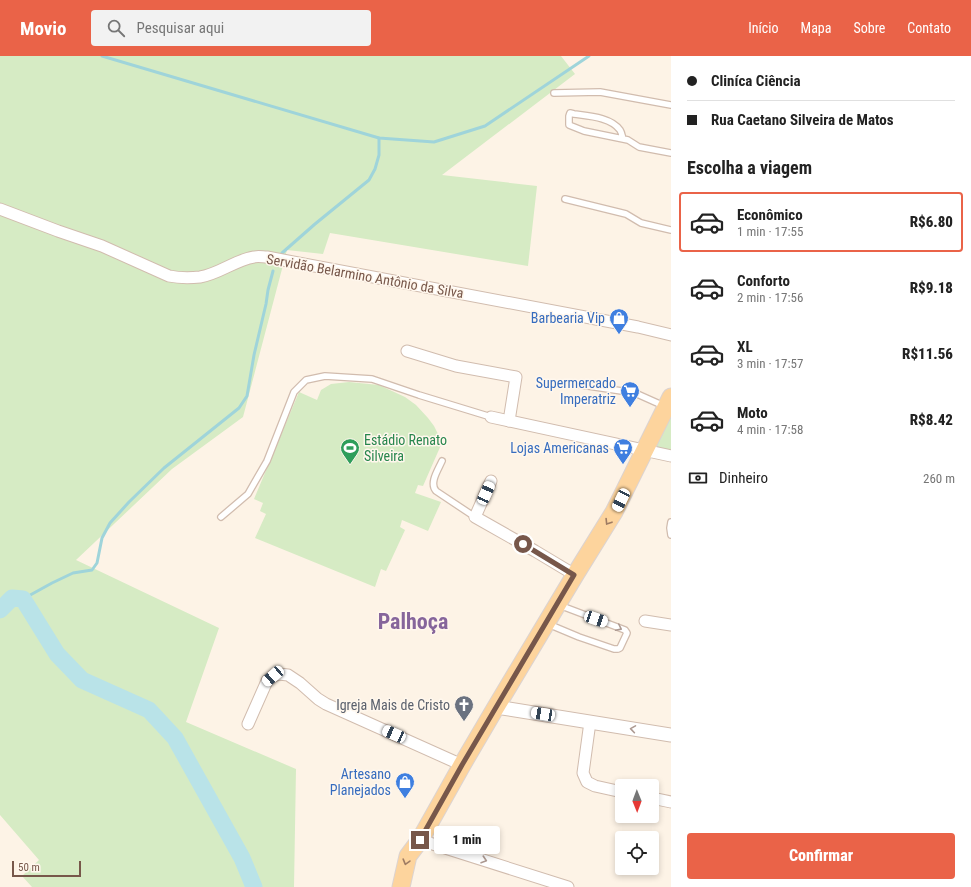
<!DOCTYPE html>
<html lang="pt">
<head>
<meta charset="utf-8">
<style>
  body { margin:0; font-family:"Roboto Condensed",sans-serif; background:#f2f2f2; color:#222; height:100vh; display:flex; flex-direction:column; font-size:15px; white-space:nowrap }
  * { box-sizing:border-box; margin:0 }
  p { font-size:13px; color:#767676 }
  .icon { flex:none; width:22px; height:22px; fill:none; stroke:currentColor; stroke-width:2; stroke-linecap:round; stroke-linejoin:round }
  .map { position:relative; flex:1; overflow:hidden }
  .sheet { display:flex; flex-direction:column; background:#fff; width:300px }
  .sheet>* { flex:none }
  .guide { display:grid; align-content:center; height:88px; padding:0 16px; background:#fff }
  .needle { width:26px; rotate:179deg }
  .tools { position:absolute; left:615px; top:723px; display:grid; gap:8px }
  .tools a { display:grid; place-items:center; width:44px; height:44px; border-radius:4px; background:#fff; box-shadow:0 2px 6px #0003; font-size:20px }
  .scale { position:absolute; left:12px; bottom:10px; width:69px; box-sizing:border-box; padding-left:4px; border:2px solid #77574a; border-top:0; font-size:11px; line-height:14px; white-space:nowrap; color:#77574a; -webkit-text-stroke:3px #fff7ed; paint-order:stroke }
  .end { position:absolute; width:18px; height:18px; margin:-9px; border:5px solid #77574a; background:#fff; box-shadow:0 0 0 2px #fff }
  .from { border-radius:50% }
  .bubble { position:absolute; height:28px; border-radius:4px; background:#fff; box-shadow:0 2px 6px #0003; font-size:13px; font-weight:800; line-height:28px; text-align:center }
  .car { position:absolute; width:12px; height:24px; margin:-12px -6px; border-radius:5px; box-shadow:0 0 3px 1px #0007; background:linear-gradient(#fff 24%,#345 0 40%,#fff 0 76%,#345 0 86%,#fff 0) }
  .guide b { display:flex; align-items:center; gap:14px; height:38px; font-size:15px }
  .guide b+b { border-top:1px solid #e0e0e0 }
  .guide i { width:10px; height:10px; background:#222 }
  ul { padding:0; list-style:none }
  li { display:flex; align-items:center; gap:12px; height:60px; margin:0 8px 6px; padding:0 8px; border:2px solid transparent; border-radius:4px }
  li div { flex:1 }
  li b { display:block; font-size:15px }
  li em { font-style:normal; font-weight:800 }
  li.selected { border-color:#ea6348 }
  li>.icon { width:36px; height:36px; stroke-width:1.5 }
  h2 { padding:0 16px; font-size:18px; line-height:48px }
  .pay { display:flex; align-items:center; gap:10px; height:44px; padding:0 16px; font-size:15px }
  .pay p { margin-inline-start:auto }
  .cta { display:flex; gap:8px; margin-top:auto; padding:8px 16px }
  .cta a { flex:1; height:46px; border-radius:4px; background:#ea6348; color:#fff; font-size:16px; font-weight:800; line-height:46px; text-align:center }
  header { display:flex; align-items:center; gap:24px; box-sizing:border-box; height:56px; padding:0 20px; background:#ea6348; color:#fff }
  header strong { font-size:19px }
  nav { display:flex; gap:22px; margin-inline-start:auto; font-size:14px }
  .search { width:280px; height:36px; background:#f2f2f2; display:flex; align-items:center; gap:10px; box-sizing:border-box; padding:0 14px; border-radius:4px; color:#767676; font-size:15px }
  main { display:flex; flex:1; min-height:0 }
  .map>svg:first-child { display:block }
  .green { fill:#d6ebc4 }
  .lines { fill:none; stroke-linecap:round; stroke-linejoin:round }
  .stream { stroke:#9fd4da; stroke-width:3 }
  .river { stroke:#b9e3e8; stroke-width:17 }
  .service-casing { stroke:#d1bcae; stroke-width:8 }
  .minor-casing { stroke:#d1bcae; stroke-width:13 }
  .tertiary-casing { stroke:#d1bcae; stroke-width:15 }
  .primary-casing { stroke:#dcd3d0; stroke-width:19 }
  .service { stroke:#fff; stroke-width:5.5 }
  .minor { stroke:#fff; stroke-width:11 }
  .tertiary { stroke:#fff; stroke-width:13 }
  .primary { stroke:#fdd49d; stroke-width:17 }
  .oneway { stroke:#9f7c63 }
  .oneway2 { stroke:#ad9a92 }
  .route { stroke:#77574a; stroke-width:5 }
  .labels { text-anchor:middle; stroke-width:3; stroke-linejoin:round; paint-order:stroke }
  .street-label { font-size:14px; fill:#77574a; stroke:#fff7ed }
  .shop-label { font-size:14px; fill:#366cbe; stroke:#fff7ed; text-anchor:end }
  .leisure-label { font-size:14px; fill:#27864d; stroke:#fff7ed; text-anchor:start }
  .worship-label { font-size:14px; fill:#5b616d; stroke:#fff7ed; text-anchor:end }
  .town-label { font-size:22px; font-weight:bold; fill:#86659b; stroke:#fff7ed }
</style>
</head>
<body>
<header>
<strong>Movio</strong>
<div class="search"><svg class="icon" aria-label="search" viewBox="0 0 24 24"><circle cx="10" cy="10" r="6"/><path d="M15 15l6 6"/></svg>Pesquisar aqui</div>
<nav><a>Início</a><a>Mapa</a><a>Sobre</a><a>Contato</a></nav>
</header>
<main>
<div class="map">
<svg width="671" height="831" viewBox="0 0 671 831">
  <rect width="100%" height="100%" fill="#fdf3e6"/>
  <g class="green">
    <polygon points="0,0 561,0 575,18 442,119 537,130 528,210 330,177 323,198 287,194 243,361 172,413 76,504 219,572 186,666 296,713 294,831 32,831 22,820 39,804 0,759"/>
    <polygon points="349,326 379,329 405,341 416,349 428,362 434,370 438,378 437,387 441,389 423,430 418,429 415,437 441,446 428,475 402,464 400,471 405,474 386,515 381,513 375,531 255,482 266,458 260,455 263,447 254,443 299,336 317,344 321,334 331,328"/>
    <polygon points="671,357 671,397 654,394"/>
  </g>
  <g class="lines">
    <g class="stream">
      <polyline points="102,0 379,82 434,86 485,70 589,0"/>
      <polyline points="282,197 315,168 369,124 375,113 379,99 379,82"/>
      <polyline points="23,543 52,527 73,517 92,514 97,507 102,482 110,467 129,446 164,412 239,352 247,340 254,299 266,248 268,234 273,215"/>
    </g>
    <polyline class="river" points="0,554 12,542 23,543 57,598 82,624 149,654 175,682 242,802 254,831"/>
    <g class="service-casing">
      <g id="service">
        <polyline points="554,37 600,36 671,49"/>
        <path d="M623,83C622,80 622,77 620,74C611,61 588,60 574,58L570,57L569,60V69L584,75L628,84L639,91L671,97"/>
        <polyline points="565,143 626,158 641,167 671,174"/>
        <polyline points="575,328 635,337 664,350"/>
        <path d="M442,405C438,414 429,427 436,435L475,461"/>
        <polyline points="221,461 248,438 267,405 294,336 306,324 325,320 372,323 419,339 491,361"/>
        <polyline points="671,466 670,472 671,479"/>
        <polyline points="548,568 579,581 614,593 618,593 620,592 627,577 625,574 559,549"/>
      </g>
    </g>
    <g class="minor-casing">
      <g id="minor">
        <path d="M0,153L58,175L102,190L169,220C179,222 190,222 200,221C219,218 235,204 254,201C258,200 263,201 267,201L638,271L671,279"/>
        <polyline points="407,295 456,310 516,321 509,365"/>
        <polyline points="491,361 671,400"/>
        <polyline points="491,425 475,461 535,495 575,519"/>
        <polyline points="645,565 671,569"/>
        <polyline points="590,666 583,717 587,726 595,730 622,736"/>
        <polyline points="248,668 267,625 273,620 279,618 288,619 300,627 318,643 326,648 462,709"/>
        <polyline points="652,742 671,746"/>
        <polyline points="420,784 568,831"/>
      </g>
    </g>
    <g class="tertiary-casing">
      <polyline id="tertiary" points="496,651 671,679"/>
    </g>
    <g class="primary-casing">
      <polyline id="primary" points="401,831 408,800 420,784 462,709 496,651 575,519 614,456 671,341"/>
    </g>
    <use href="#service" class="service"/>
    <use href="#minor" class="minor"/>
    <use href="#tertiary" class="tertiary"/>
    <use href="#primary" class="primary"/>
  </g>
  <defs><path id="oneway-chevron" d="M-2-3.5L2.5 0L-2 3.5" fill="none" stroke-width="1.6" stroke-linecap="round" stroke-linejoin="round"/></defs>
  <g class="oneway">
    <use href="#oneway-chevron" transform="translate(608 466) rotate(122)"/>
    <use href="#oneway-chevron" transform="translate(406 806) rotate(106)"/>
  </g>
  <g class="oneway2">
    <use href="#oneway-chevron" transform="translate(619 572) rotate(26)"/>
    <use href="#oneway-chevron" transform="translate(633 673) rotate(-171)"/>
    <use href="#oneway-chevron" transform="translate(484 804) rotate(18)"/>
  </g>
  <g class="lines">
    <polyline class="route" points="420,784 462,709 574,519 523,488"/>
  </g>
  <defs>
    <g id="shop-pin" transform="scale(1)"><path d="M0 17L-7.5 6A9.5 9.5 0 1 1 7.5 6Z" fill="#3f7fe0" stroke="#fff7ed"/><path d="M-5-2.5h2.3a2.7 3.5 0 0 1 5.4 0H5L5.5 6h-11ZM-1.5-2.5h3a1.5 2.3 0 0 0-3 0Z" fill="#fff"/></g>
    <g id="supermarket-pin" transform="scale(1)"><path d="M0 17L-7.5 6A9.5 9.5 0 1 1 7.5 6Z" fill="#3f7fe0" stroke="#fff7ed"/><path d="M-6-5.5h2.5l.6 2H6L4.5 2H-2.5L-4.4-4H-6ZM-1.5 3.2a1.3 1.3 0 1 0 .1 0ZM3 3.2a1.3 1.3 0 1 0 .1 0Z" fill="#fff"/></g>
    <g id="stadium-pin" transform="scale(1)"><path d="M0 17L-7.5 6A9.5 9.5 0 1 1 7.5 6Z" fill="#2e9e5b" stroke="#fff7ed"/><path d="M0-5a6.5 5 0 1 0 0 10a6.5 5 0 1 0 0-10ZM-3.5-1.8h7v3.6h-7Z" fill="#fff"/></g>
    <g id="church-pin" transform="scale(1)"><path d="M0 17L-7.5 6A9.5 9.5 0 1 1 7.5 6Z" fill="#6b7280" stroke="#fff7ed"/><path d="M-1.2-6h2.4v3.5h3.3v2.4h-3.3V6h-2.4V-.1h-3.3v-2.4h3.3Z" fill="#fff"/></g>
  </defs>
  <g fill-rule="evenodd">
    <use href="#shop-pin" x="619" y="262"/>
    <use href="#supermarket-pin" x="630" y="335"/>
    <use href="#stadium-pin" x="350" y="392"/>
    <use href="#supermarket-pin" x="623" y="392"/>
    <use href="#church-pin" x="464" y="649"/>
    <use href="#shop-pin" x="405" y="726"/>
  </g>
  <g class="labels">
    <g class="street-label">
      <text transform="translate(365 220) rotate(10)" y="5">Servidão Belarmino Antônio da Silva</text>
    </g>
    <g class="shop-label">
      <text x="605" y="267">Barbearia Vip</text>
      <text x="616" y="332">Supermercado<tspan x="616" dy="16">Imperatriz</tspan></text>
      <text x="609" y="397">Lojas Americanas</text>
      <text x="391" y="723">Artesano<tspan x="391" dy="16">Planejados</tspan></text>
    </g>
    <g class="leisure-label">
      <text x="364" y="389">Estádio Renato<tspan x="364" dy="16">Silveira</tspan></text>
    </g>
    <g class="worship-label">
      <text x="450" y="654">Igreja Mais de Cristo</text>
    </g>
    <g class="town-label">
      <text x="413" y="573">Palhoça</text>
    </g>
  </g>
</svg>
<div class="tools">
<a><svg class="needle" viewBox="-14 -14 28 28"><path d="M0-13l5 13h-10z" fill="#e53935"/><path d="M0 13l5-13h-10z" fill="#767676"/></svg></a>
<a><svg class="icon" aria-label="locate" viewBox="0 0 24 24"><circle cx="12" cy="12" r="6"/><path d="M12 2v4M12 18v4M2 12h4M18 12h4"/></svg></a>
</div>
<div class="scale">50 m</div>
<i class="end from" style="left:523px;top:488px"></i>
<i class="end" style="left:420px;top:784px"></i>
<div class="bubble" style="left:434px;top:770px;width:66px">1 min</div>
<i class="car" style="left:486px;top:437px;rotate:24deg"></i>
<i class="car" style="left:621px;top:444px;rotate:206deg"></i>
<i class="car" style="left:596px;top:563px;rotate:109deg"></i>
<i class="car" style="left:273px;top:620px;rotate:229deg"></i>
<i class="car" style="left:543px;top:658px;rotate:279deg"></i>
<i class="car" style="left:394px;top:678px;rotate:294deg"></i>
</div>
<section class="sheet">
<div class="guide">
<b><i class="from"></i>Cliníca Ciência</b>
<b><i></i>Rua Caetano Silveira de Matos</b>
</div>
<h2>Escolha a viagem</h2>
<ul>
<li class="selected"><svg class="icon" aria-label="car" viewBox="0 0 24 24"><path d="M5 17H2v-5l4-1 3-4h7l3 4 3 1v5h-3M9 17h6M6 11h13"/><circle cx="7" cy="17" r="2"/><circle cx="17" cy="17" r="2"/></svg><div><b>Econômico</b><p>1 min · 17:55</p></div><em>R$6.80</em></li>
<li><svg class="icon" aria-label="car" viewBox="0 0 24 24"><path d="M5 17H2v-5l4-1 3-4h7l3 4 3 1v5h-3M9 17h6M6 11h13"/><circle cx="7" cy="17" r="2"/><circle cx="17" cy="17" r="2"/></svg><div><b>Conforto</b><p>2 min · 17:56</p></div><em>R$9.18</em></li>
<li><svg class="icon" aria-label="car" viewBox="0 0 24 24"><path d="M5 17H2v-5l4-1 3-4h7l3 4 3 1v5h-3M9 17h6M6 11h13"/><circle cx="7" cy="17" r="2"/><circle cx="17" cy="17" r="2"/></svg><div><b>XL</b><p>3 min · 17:57</p></div><em>R$11.56</em></li>
<li><svg class="icon" aria-label="car" viewBox="0 0 24 24"><path d="M5 17H2v-5l4-1 3-4h7l3 4 3 1v5h-3M9 17h6M6 11h13"/><circle cx="7" cy="17" r="2"/><circle cx="17" cy="17" r="2"/></svg><div><b>Moto</b><p>4 min · 17:58</p></div><em>R$8.42</em></li>
</ul>
<div class="pay"><svg class="icon" aria-label="cash" viewBox="0 0 24 24"><path d="M3 7h18v10H3z"/><circle cx="12" cy="12" r="2"/></svg>Dinheiro<p>260 m</p></div>
<div class="cta"><a>Confirmar</a></div>
</section>
</main>
</body>
</html>
